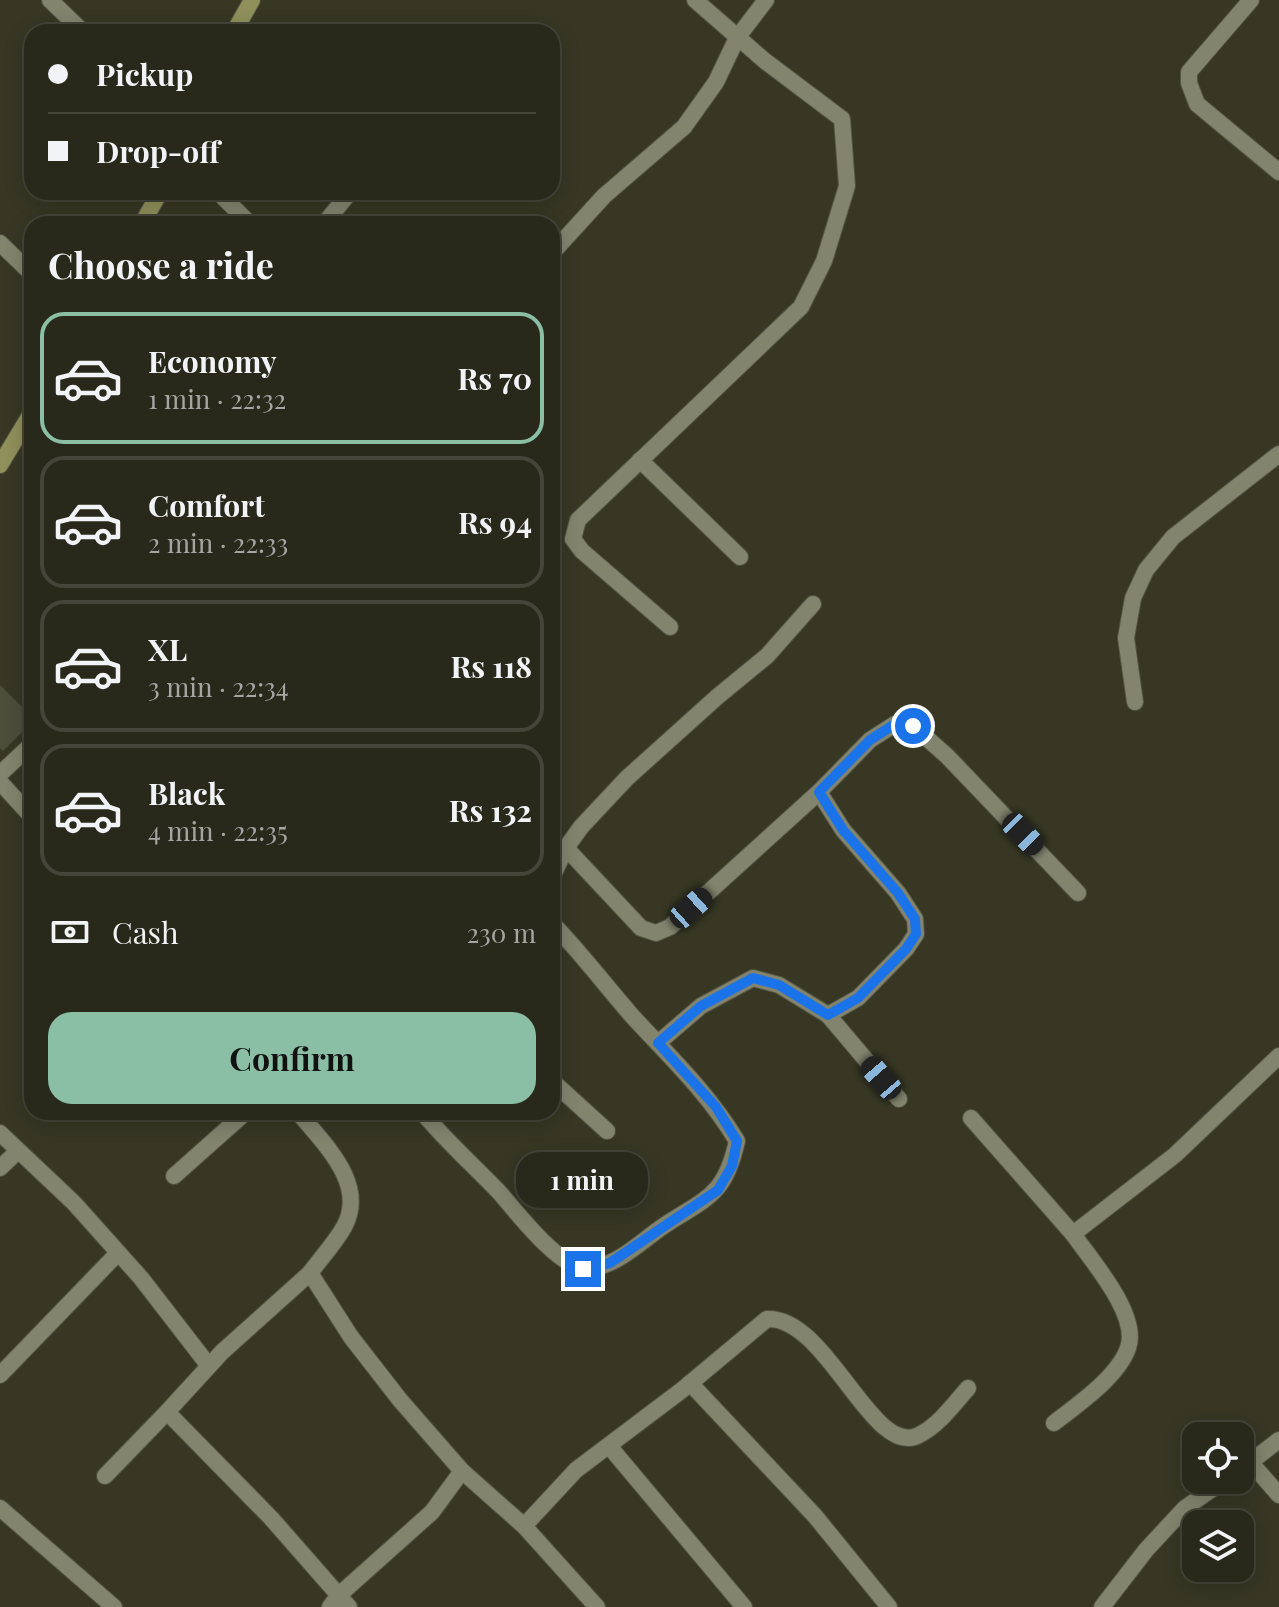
<!DOCTYPE html>
<html lang="en">
<head>
<meta charset="utf-8">
<style>
  body { margin:0; font-family:"Playfair Display",serif; background:#353528; color:#f1f3f6; height:100vh; display:flex; flex-direction:column; font-size:30px; white-space:nowrap }
  * { box-sizing:border-box; margin:0 }
  p { font-size:26px; color:#a5a6a3 }
  .icon { flex:none; width:44px; height:44px; fill:none; stroke:currentColor; stroke-width:2; stroke-linecap:round; stroke-linejoin:round }
  .map { position:relative; flex:1; overflow:hidden }
  .side { position:absolute; left:24px; top:216px; width:536px; height:904px; display:flex; flex-direction:column; background:#29291b; border-radius:24px; box-shadow:0 4px 20px #0003,0 0 0 2px #45453a }
  .side>* { flex:none }
  .guide { position:absolute; left:24px; top:24px; width:536px; height:176px; border-radius:24px; box-shadow:0 4px 20px #0003,0 0 0 2px #45453a; display:grid; align-content:center; height:176px; padding:0 24px; background:#29291b }
  .controls { position:absolute; left:1182px; top:1422px; display:grid; gap:16px }
  .controls a { display:grid; place-items:center; width:72px; height:72px; border-radius:16px; background:#29291b; box-shadow:0 4px 20px #0003,0 0 0 2px #45453a; font-size:40px }
  .end { position:absolute; width:36px; height:36px; margin:-18px; border:10px solid #1a73e8; background:#fff; box-shadow:0 0 0 4px #fff }
  .from { border-radius:50% }
  .bubble { position:absolute; height:56px; border-radius:24px; background:#29291b; box-shadow:0 4px 20px #0003,0 0 0 2px #45453a; font-size:26px; font-weight:700; line-height:56px; text-align:center }
  .car { position:absolute; width:24px; height:48px; margin:-24px -12px; border-radius:10px; box-shadow:0 0 6px 2px #0007; background:linear-gradient(#222 24%,#8ab4d8 0 40%,#222 0 76%,#8ab4d8 0 86%,#222 0) }
  .guide b { display:flex; align-items:center; gap:28px; height:76px; font-size:30px }
  .guide b+b { border-top:2px solid #45453a }
  .guide i { width:20px; height:20px; background:#f1f3f6 }
  ul { padding:0; list-style:none }
  li { display:flex; align-items:center; gap:24px; height:132px; margin:0 16px 12px; padding:0 8px; border:4px solid #45453a; border-radius:24px }
  li div { flex:1 }
  li b { display:block; font-size:30px }
  li em { font-style:normal; font-weight:700 }
  li.on { border-color:#8abfa5 }
  li>.icon { width:72px; height:72px; stroke-width:1.5 }
  h2 { padding:0 24px; font-size:36px; line-height:96px }
  .pay { display:flex; align-items:center; gap:20px; height:88px; padding:0 24px; font-size:30px }
  .pay p { margin-inline-start:auto }
  .primary-button { display:flex; gap:16px; margin-top:auto; padding:16px 24px }
  .primary-button a { flex:1; height:92px; border-radius:24px; background:#8abfa5; color:#111; font-size:32px; font-weight:700; line-height:92px; text-align:center }
  .map>svg:first-child { display:block }
  .building { fill:#4d4e3a }
  .lines { fill:none; stroke-linecap:round; stroke-linejoin:round }
  .street-casing { stroke:#535443; stroke-width:18 }
  .secondary-casing { stroke:#535443; stroke-width:18 }
  .street { stroke:#83846e; stroke-width:16 }
  .secondary { stroke:#8f905a; stroke-width:16 }
  .route { stroke:#1a73e8; stroke-width:10 }
</style>
</head>
<body>
<div class="map">
<svg width="1279" height="1607" viewBox="0 0 1279 1607">
  <rect width="100%" height="100%" fill="#373724"/>
  <polygon class="building" points="0,685 32,717 32,722 3,751 0,748"/>
  <g class="lines">
    <g class="street-casing">
      <g id="street">
        <polyline points="50,0 83,32"/>
        <polyline points="1251,0 1189,72 1189,83 1197,104 1279,172"/>
        <polyline points="218,192 250,224"/>
        <polyline points="324,224 350,192"/>
        <polyline points="0,243 32,274"/>
        <polyline points="552,253 604,196 684,127 716,82 737,38 766,0"/>
        <polyline points="640,460 740,557"/>
        <polyline points="670,627 582,551 573,539 578,520 801,307 824,261 847,186 842,119 765,61 695,0"/>
        <polyline points="1135,702 1126,638 1133,598 1146,570 1173,537 1279,454"/>
        <polyline points="0,774 32,744"/>
        <polyline points="0,782 32,817"/>
        <polyline points="566,848 641,928 656,933 670,927 819,792"/>
        <polyline points="552,877 566,848 581,827 627,778 717,697 767,656 813,604"/>
        <polyline points="828,1015 899,1099"/>
        <polyline points="658,1043 701,1006 753,978 779,985 828,1015 858,998 906,949 916,934 915,919 898,893 843,830 819,792 870,740 895,724 913,726 947,756 1078,893"/>
        <polyline points="552,1081 607,1131"/>
        <path d="M298,1112C323,1143 368,1184 344,1227C335,1243 321,1258 310,1273L351,1337L400,1400L462,1471L524,1526L597,1607"/>
        <path d="M422,1112C446,1141 473,1165 499,1192C516,1211 558,1267 585,1268C614,1270 642,1240 665,1225C708,1197 725,1195 737,1141C708,1093 671,1058 633,1017C606,986 581,953 552,923"/>
        <polyline points="971,1118 1073,1234"/>
        <polyline points="0,1133 74,1203 141,1278 209,1366"/>
        <polyline points="0,1168 18,1151"/>
        <polyline points="174,1176 246,1112"/>
        <polyline points="310,1273 222,1352 167,1412 271,1518 349,1607"/>
        <polyline points="0,1375 118,1253"/>
        <polyline points="690,1383 815,1516 889,1607"/>
        <path d="M1054,1423C1077,1405 1118,1377 1128,1348C1140,1315 1091,1260 1073,1234L1175,1155L1279,1056"/>
        <polyline points="609,1446 744,1607"/>
        <polyline points="1251,1463 1279,1495"/>
        <polyline points="1240,1470 1279,1440"/>
        <polyline points="105,1476 167,1412"/>
        <polyline points="0,1508 114,1607"/>
        <path d="M524,1526L576,1470L682,1390L767,1319C827,1316 873,1460 919,1435C939,1425 954,1404 968,1388"/>
        <polyline points="330,1607 339,1595 432,1512 462,1471"/>
        <polyline points="1102,1607 1146,1550 1185,1508 1225,1480"/>
      </g>
    </g>
    <g class="secondary-casing">
      <g id="secondary">
        <polyline points="234,32 252,0"/>
        <polyline points="142,224 160,192"/>
        <polyline points="0,465 32,412"/>
      </g>
    </g>
    <use href="#street" class="street"/>
    <use href="#secondary" class="secondary"/>
  </g>
  <g class="lines">
    <polyline class="route" points="583,1269 610,1263 718,1190 732,1166 737,1141 716,1107 658,1043 701,1006 753,978 779,985 828,1015 858,998 906,949 916,934 915,919 898,893 843,830 819,792 870,740 895,724 913,726"/>
  </g>
</svg>
<div class="controls">
<a><svg class="icon" aria-label="locate" viewBox="0 0 24 24"><circle cx="12" cy="12" r="6"/><path d="M12 2v4M12 18v4M2 12h4M18 12h4"/></svg></a>
<a><svg class="icon" aria-label="layers" viewBox="0 0 24 24"><path d="M12 4l9 5-9 5-9-5zM3 14l9 5 9-5"/></svg></a>
</div>
<i class="end from" style="left:913px;top:726px"></i>
<i class="end" style="left:583px;top:1269px"></i>
<div class="bubble" style="left:516px;top:1152px;width:132px">1 min</div>
<i class="car" style="left:1023px;top:834px;rotate:136deg"></i>
<i class="car" style="left:691px;top:908px;rotate:48deg"></i>
<i class="car" style="left:881px;top:1078px;rotate:319deg"></i>
<div class="guide">
<b><i class="from"></i>Pickup</b>
<b><i></i>Drop-off</b>
</div>
<section class="side">
<h2>Choose a ride</h2>
<ul>
<li class="on"><svg class="icon" aria-label="car" viewBox="0 0 24 24"><path d="M5 17H2v-5l4-1 3-4h7l3 4 3 1v5h-3M9 17h6M6 11h13"/><circle cx="7" cy="17" r="2"/><circle cx="17" cy="17" r="2"/></svg><div><b>Economy</b><p>1 min · 22:32</p></div><em>Rs 70</em></li>
<li><svg class="icon" aria-label="car" viewBox="0 0 24 24"><path d="M5 17H2v-5l4-1 3-4h7l3 4 3 1v5h-3M9 17h6M6 11h13"/><circle cx="7" cy="17" r="2"/><circle cx="17" cy="17" r="2"/></svg><div><b>Comfort</b><p>2 min · 22:33</p></div><em>Rs 94</em></li>
<li><svg class="icon" aria-label="car" viewBox="0 0 24 24"><path d="M5 17H2v-5l4-1 3-4h7l3 4 3 1v5h-3M9 17h6M6 11h13"/><circle cx="7" cy="17" r="2"/><circle cx="17" cy="17" r="2"/></svg><div><b>XL</b><p>3 min · 22:34</p></div><em>Rs 118</em></li>
<li><svg class="icon" aria-label="car" viewBox="0 0 24 24"><path d="M5 17H2v-5l4-1 3-4h7l3 4 3 1v5h-3M9 17h6M6 11h13"/><circle cx="7" cy="17" r="2"/><circle cx="17" cy="17" r="2"/></svg><div><b>Black</b><p>4 min · 22:35</p></div><em>Rs 132</em></li>
</ul>
<div class="pay"><svg class="icon" aria-label="cash" viewBox="0 0 24 24"><path d="M3 7h18v10H3z"/><circle cx="12" cy="12" r="2"/></svg>Cash<p>230 m</p></div>
<div class="primary-button"><a>Confirm</a></div>
</section>
</div>
</body>
</html>
